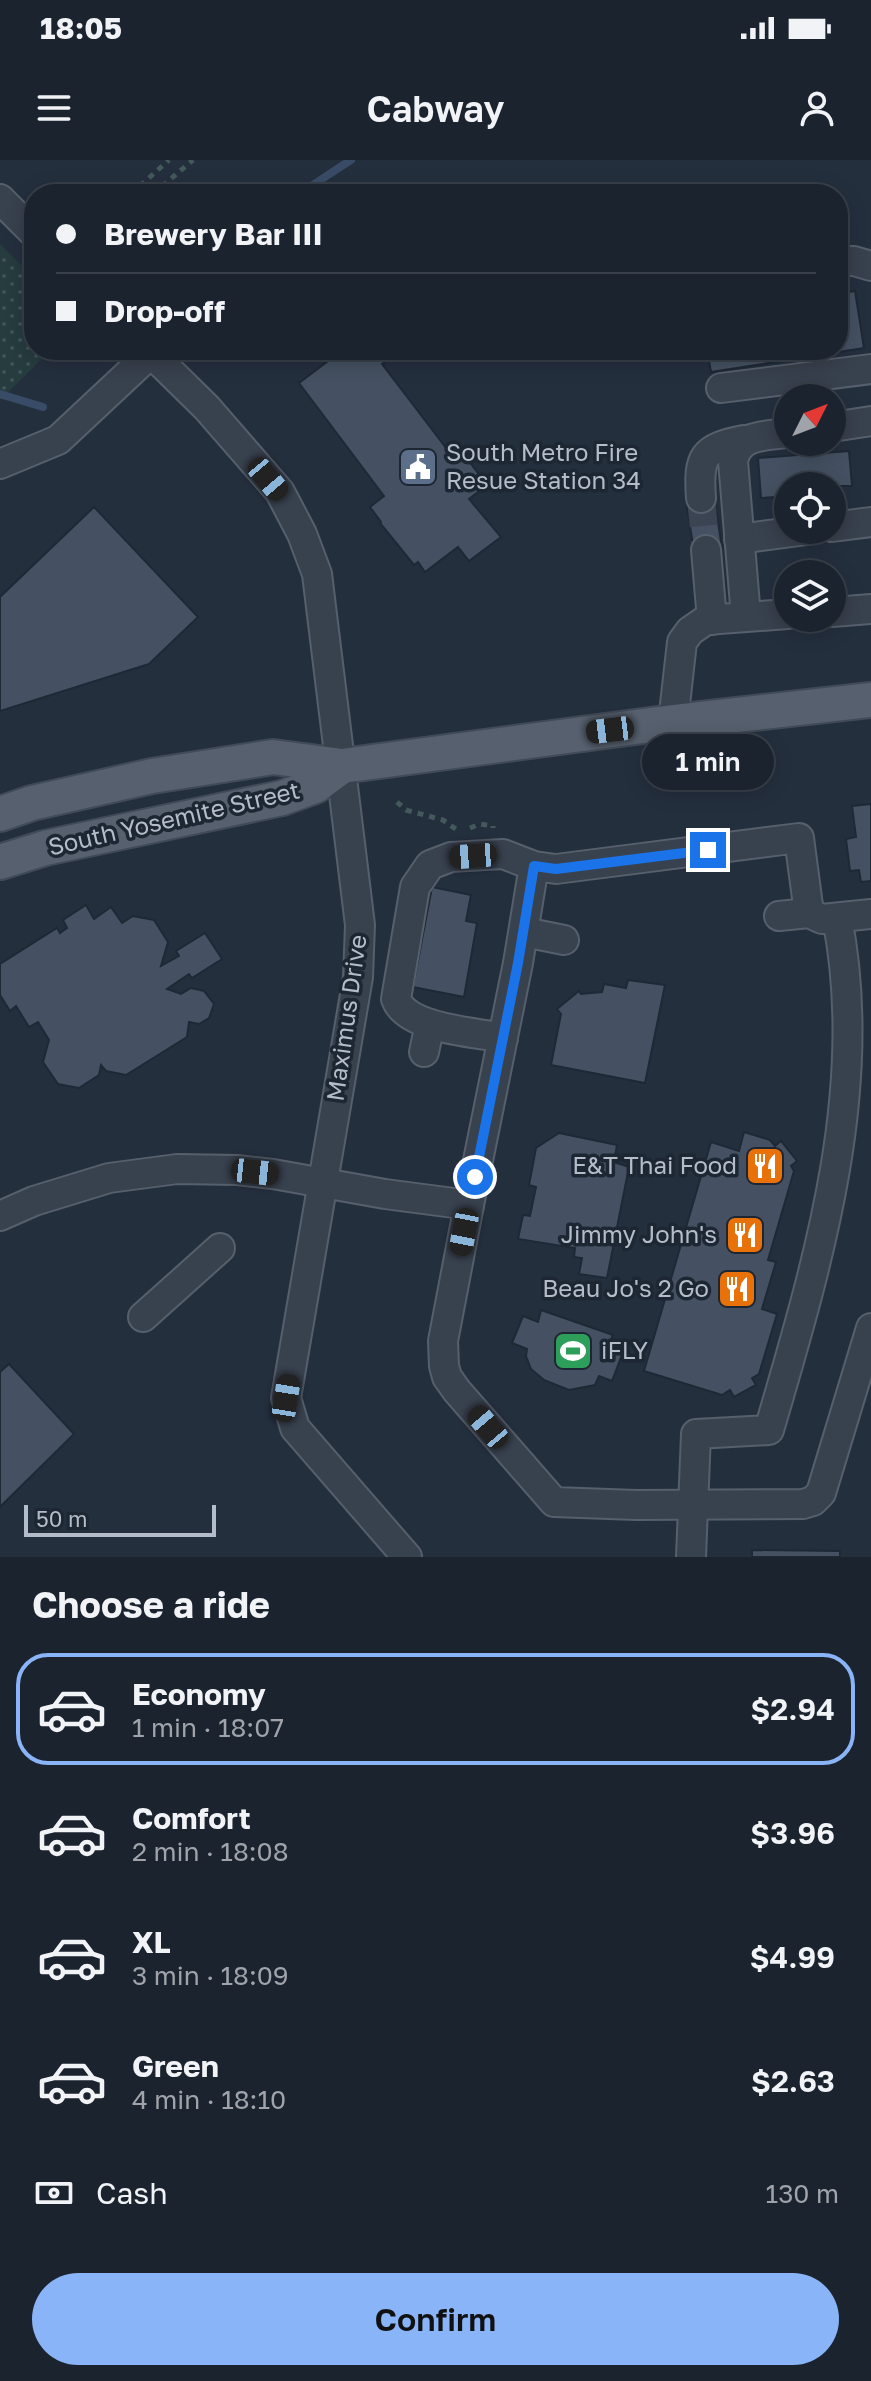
<!DOCTYPE html>
<html lang="en">
<head>
<meta charset="utf-8">
<style>
  body { margin:0; font-family:"Golos Text",sans-serif; background:#242b36; color:#f1f3f6; height:100vh; display:flex; flex-direction:column; font-size:30px; white-space:nowrap }
  * { box-sizing:border-box; margin:0 }
  p { font-size:26px; color:#a0a4aa }
  .icon { flex:none; width:44px; height:44px; fill:none; stroke:currentColor; stroke-width:2; stroke-linecap:round; stroke-linejoin:round }
  .map { position:relative; height:1397px; overflow:hidden }
  .drawer { display:flex; flex-direction:column; background:#1b232e; flex:1 }
  .drawer>* { flex:none }
  .banner { position:absolute; left:24px; top:24px; width:824px; height:176px; border-radius:32px; box-shadow:0 4px 20px #0003,0 0 0 2px #39404a; display:grid; align-content:center; height:176px; padding:0 32px; background:#1b232e }
  .needle { width:52px; rotate:48deg }
  .tools { position:absolute; left:774px; top:224px; display:grid; gap:16px }
  .tools a { display:grid; place-items:center; width:72px; height:72px; border-radius:50%; background:#1b232e; box-shadow:0 4px 20px #0003,0 0 0 2px #39404a; font-size:40px }
  .scale { position:absolute; left:24px; bottom:20px; width:192px; box-sizing:border-box; padding-left:8px; border:4px solid #b4bcc9; border-top:0; font-size:22px; line-height:28px; white-space:nowrap; color:#b4bcc9; -webkit-text-stroke:6px #1d2633; paint-order:stroke }
  .end { position:absolute; width:36px; height:36px; margin:-18px; border:10px solid #1a73e8; background:#fff; box-shadow:0 0 0 4px #fff }
  .from { border-radius:50% }
  .bubble { position:absolute; height:56px; border-radius:28px; background:#1b232e; box-shadow:0 4px 20px #0003,0 0 0 2px #39404a; font-size:26px; font-weight:600; line-height:56px; text-align:center }
  .car { position:absolute; width:24px; height:48px; margin:-24px -12px; border-radius:10px; box-shadow:0 0 6px 2px #0007; background:linear-gradient(#222 24%,#8ab4d8 0 40%,#222 0 76%,#8ab4d8 0 86%,#222 0) }
  .banner b { display:flex; align-items:center; gap:28px; height:76px; font-size:30px }
  .banner b+b { border-top:2px solid #39404a }
  .banner i { width:20px; height:20px; background:#f1f3f6 }
  ul { padding:0; list-style:none }
  li { display:flex; align-items:center; gap:24px; height:112px; margin:0 16px 12px; padding:0 16px; border:4px solid transparent; border-radius:32px }
  li div { flex:1 }
  li b { display:block; font-size:30px }
  li em { font-style:normal; font-weight:600 }
  li.current { border-color:#8ab4f8 }
  li>.icon { width:72px; height:72px; stroke-width:1.5 }
  h2 { padding:0 32px; font-size:36px; line-height:96px }
  .pay { display:flex; align-items:center; gap:20px; height:88px; padding:0 32px; font-size:30px }
  .pay p { margin-inline-start:auto }
  .button { display:flex; gap:16px; margin-top:auto; padding:16px 32px }
  .button a { flex:1; height:92px; border-radius:48px; background:#8ab4f8; color:#111; font-size:32px; font-weight:600; line-height:92px; text-align:center }
  .status { display:flex; justify-content:space-between; align-items:center; height:56px; padding:0 40px; background:#1b232e; direction:ltr }
  .status svg { height:22px; fill:currentColor }
  header { display:flex; justify-content:space-between; align-items:center; height:104px; padding:0 32px; background:#1b232e; font-size:36px; font-weight:600 }
  .map>svg:first-child { display:block }
  .park { fill:url(#park-dots) }
  .lines { fill:none; stroke-linecap:round; stroke-linejoin:round }
  .stream { stroke:#394c67; stroke-width:8 }
  .building { fill:#455162; stroke:#1f2835; stroke-width:2 }
  .minor-tunnel { stroke:#3a4453; stroke-width:28; stroke-dasharray:28 14; stroke-linecap:butt }
  .minor-casing { stroke:#565f6c; stroke-width:32 }
  .major-casing { stroke:#414a57; stroke-width:38 }
  .path { stroke:#44595c; stroke-width:5; stroke-dasharray:6 6; stroke-linecap:butt }
  .minor { stroke:#38414e; stroke-width:28 }
  .major { stroke:#56606e; stroke-width:34 }
  .route { stroke:#1a73e8; stroke-width:10 }
  .labels { text-anchor:middle; stroke-width:7; stroke-linejoin:round; paint-order:stroke }
  .poi-label { font-size:24px; fill:#b4bcc9; stroke:#1d2633; text-anchor:end }
  .street-label { font-size:24px; fill:#b4bcc9; stroke:#1d2633 }
</style>
</head>
<body>
<div class="status"><b>18:05</b><svg viewBox="0 0 49 12"><path d="M0 12V9h3v3zM5 12V6h3v6zM10 12V3h3v9zM15 12V0h3v12zM26 1h20v11H26zM47 4h2v5h-2z"/></svg></div>
<header><svg class="icon" aria-label="menu" viewBox="0 0 24 24"><path d="M4 6h16M4 12h16M4 18h16"/></svg>Cabway<svg class="icon" aria-label="person" viewBox="0 0 24 24"><circle cx="12" cy="8" r="4"/><path d="M4 21q1-7 8-7t8 7"/></svg></header>
<div class="map">
<svg width="871" height="1397" viewBox="0 0 871 1397">
  <defs>
    <pattern id="park-dots" width="8" height="8" patternUnits="userSpaceOnUse" patternTransform="scale(2)"><rect width="8" height="8" fill="#263c3f"/><path d="M2 2h.1M6 6h.1" fill="none" stroke="#435659" stroke-width="1.8" stroke-linecap="round"/></pattern>
  </defs>
  <rect width="100%" height="100%" fill="#242f3e"/>
  <polygon class="park" points="0,84 34,118 34,190 51,190 0,240"/>
  <g class="lines">
    <g class="stream">
      <polyline points="299,34 351,0"/>
      <polyline points="0,234 43,247"/>
    </g>
  </g>
  <g class="building">
    <polygon points="855,131 864,188 711,212 707,190 838,190 838,134"/>
    <polygon points="354,190 378,190 386,201 382,204 447,289 455,283 487,325 469,339 501,377 469,401 458,387 425,412 418,402 414,405 380,363 381,362 370,347 384,336 299,223 340,192 344,197"/>
    <polygon points="849,291 852,326 788,326 788,336 761,338 758,298"/>
    <polygon points="714,336 722,388 694,392 686,340"/>
    <polygon points="94,347 198,457 149,504 0,551 0,437"/>
    <polygon points="871,644 871,721 861,722 859,710 850,711 846,679 856,677 852,646"/>
    <polygon points="432,727 471,735 466,761 477,763 464,837 413,827"/>
    <polygon points="86,745 94,759 111,747 122,763 133,756 154,760 168,782 161,806 179,796 176,791 205,773 222,799 192,818 189,814 167,829 181,834 191,828 204,831 214,844 209,858 199,864 189,862 187,877 126,915 106,911 101,905 99,915 79,928 58,924 43,902 49,880 38,862 29,867 16,846 10,851 0,835 0,804 57,768 60,773 67,768 63,760"/>
    <polygon points="628,820 665,825 645,923 551,905 561,854 557,849 579,831 581,834 602,832 604,824 626,828"/>
    <polygon points="744,972 770,980 775,986 781,981 797,1001 791,1006 794,1011 768,1100 776,1102 762,1149 777,1154 759,1214 752,1218 756,1225 734,1237 730,1230 722,1235 644,1211 711,982 739,991"/>
    <polygon points="559,973 617,985 614,1002 629,1007 607,1118 579,1114 582,1098 574,1097 575,1088 518,1079 523,1055 530,1056 536,1027 529,1025 536,988"/>
    <polygon points="541,1150 613,1175 608,1186 623,1192 612,1221 599,1216 595,1225 569,1230 544,1220 531,1209 526,1196 527,1189 512,1183 523,1156 538,1162"/>
    <polygon points="9,1204 74,1274 0,1347 0,1212"/>
    <polygon points="752,1390 840,1391 840,1397 752,1397"/>
  </g>
  <g class="lines">
    <polyline class="minor-tunnel" points="701,338 706,390"/>
    <g class="minor-casing">
      <g id="minor">
        <polyline points="0,39 34,73"/>
        <polyline points="838,101 854,101 871,106"/>
        <polyline points="148,190 207,248 280,332 302,374 317,414 360,765 358,817 286,1238 295,1268 407,1397"/>
        <polyline points="721,228 871,209"/>
        <polyline points="832,267 871,261"/>
        <polyline points="0,304 58,280 151,193"/>
        <path d="M701,338C698,296 703,288 744,280"/>
        <polyline points="832,367 871,362"/>
        <polyline points="739,379 807,370"/>
        <polyline points="706,390 712,460"/>
        <polyline points="832,452 871,449"/>
        <path d="M746,457L733,301C738,274 765,276 788,273"/>
        <polyline points="673,562 682,482 690,471 706,460 788,454"/>
        <polyline points="779,756 809,753 822,759 871,754"/>
        <polyline points="524,772 564,780"/>
        <path d="M503,878C475,872 407,869 396,839L415,727L430,705L451,697L503,694L534,706L556,709L799,678L809,753"/>
        <polyline points="424,892 430,864"/>
        <polyline points="469,1045 443,1181 444,1206 447,1217 457,1231 554,1342 636,1345 803,1344 813,1341 821,1333 871,1168"/>
        <polyline points="0,1056 34,1041 109,1018 177,1009 237,1010 273,1014 385,1034 469,1045 518,803 534,706"/>
        <polyline points="143,1157 220,1088"/>
        <path d="M691,1397L696,1274L769,1270C817,1106 871,929 837,758"/>
      </g>
    </g>
    <g class="major-casing">
      <g id="major">
        <polyline points="0,654 32,643 152,616 273,597 342,606 673,562 871,540"/>
        <polyline points="0,702 45,688 282,638 315,626 342,606"/>
      </g>
    </g>
    <g class="path">
      <polyline points="131,34 169,0"/>
      <polyline points="153,34 193,0"/>
      <polyline points="397,642 406,650 443,660 457,670"/>
      <polyline points="470,668 480,664 493,666 493,668"/>
    </g>
    <use href="#minor" class="minor"/>
    <use href="#major" class="major"/>
  </g>
  <g class="lines">
    <polyline class="route" points="475,1017 518,803 534,706 556,709 708,690"/>
  </g>
  <defs>
    <g id="civic-square" transform="scale(2)"><rect x="-9" y="-9" width="18" height="18" rx="4" fill="#5c6f8a" stroke="#1d2633"/><path d="M-.6-6.5H3V-4.5H.6V-3L4-1V1h2V6H-6V1h2V-1L-.6-3ZM-1.2 2.5V6h2.4V2.5Z" fill="#fff"/></g>
    <g id="restaurant-square" transform="scale(2)"><rect x="-9" y="-9" width="18" height="18" rx="4" fill="#e8710a" stroke="#1d2633"/><path d="M-5-6h1v4h1v-4h1v4h1v-4h1v5L-1.5 .5V6h-2V.5L-5-1ZM5-6V6H3V1.5H1.5Q1.5-4 5-6Z" fill="#fff"/></g>
    <g id="stadium-square" transform="scale(2)"><rect x="-9" y="-9" width="18" height="18" rx="4" fill="#2e9e5b" stroke="#1d2633"/><path d="M0-5a6.5 5 0 1 0 0 10a6.5 5 0 1 0 0-10ZM-3.5-1.8h7v3.6h-7Z" fill="#fff"/></g>
  </defs>
  <g fill-rule="evenodd">
    <use href="#civic-square" x="418" y="307"/>
    <use href="#restaurant-square" x="765" y="1006"/>
    <use href="#restaurant-square" x="745" y="1075"/>
    <use href="#restaurant-square" x="737" y="1129"/>
    <use href="#stadium-square" x="573" y="1191"/>
  </g>
  <g class="labels">
    <g class="poi-label">
      <text x="446" y="301" text-anchor="start">South Metro Fire<tspan x="446" dy="28">Resue Station 34</tspan></text>
      <text x="737" y="1014">E&amp;T Thai Food</text>
      <text x="717" y="1083">Jimmy John's</text>
      <text x="709" y="1137">Beau Jo's 2 Go</text>
      <text x="601" y="1199" text-anchor="start">iFLY</text>
    </g>
    <g class="street-label">
      <text transform="translate(174 659) rotate(-13)" y="8">South Yosemite Street</text>
      <text transform="translate(347 858) rotate(-82)" y="8">Maximus Drive</text>
    </g>
  </g>
</svg>
<div class="tools">
<a><svg class="needle" viewBox="-14 -14 28 28"><path d="M0-13l5 13h-10z" fill="#e53935"/><path d="M0 13l5-13h-10z" fill="#a0a4aa"/></svg></a>
<a><svg class="icon" aria-label="locate" viewBox="0 0 24 24"><circle cx="12" cy="12" r="6"/><path d="M12 2v4M12 18v4M2 12h4M18 12h4"/></svg></a>
<a><svg class="icon" aria-label="layers" viewBox="0 0 24 24"><path d="M12 4l9 5-9 5-9-5zM3 14l9 5 9-5"/></svg></a>
</div>
<div class="scale">50 m</div>
<i class="end from" style="left:475px;top:1017px"></i>
<i class="end" style="left:708px;top:690px"></i>
<div class="bubble" style="left:642px;top:574px;width:132px">1 min</div>
<i class="car" style="left:268px;top:319px;rotate:140deg"></i>
<i class="car" style="left:610px;top:570px;rotate:263deg"></i>
<i class="car" style="left:473px;top:696px;rotate:266deg"></i>
<i class="car" style="left:255px;top:1012px;rotate:96deg"></i>
<i class="car" style="left:464px;top:1072px;rotate:191deg"></i>
<i class="car" style="left:286px;top:1238px;rotate:9deg"></i>
<i class="car" style="left:488px;top:1267px;rotate:320deg"></i>
<div class="banner">
<b><i class="from"></i>Brewery Bar III</b>
<b><i></i>Drop-off</b>
</div>
</div>
<section class="drawer">
<h2>Choose a ride</h2>
<ul>
<li class="current"><svg class="icon" aria-label="car" viewBox="0 0 24 24"><path d="M5 17H2v-5l4-1 3-4h7l3 4 3 1v5h-3M9 17h6M6 11h13"/><circle cx="7" cy="17" r="2"/><circle cx="17" cy="17" r="2"/></svg><div><b>Economy</b><p>1 min · 18:07</p></div><em>$2.94</em></li>
<li><svg class="icon" aria-label="car" viewBox="0 0 24 24"><path d="M5 17H2v-5l4-1 3-4h7l3 4 3 1v5h-3M9 17h6M6 11h13"/><circle cx="7" cy="17" r="2"/><circle cx="17" cy="17" r="2"/></svg><div><b>Comfort</b><p>2 min · 18:08</p></div><em>$3.96</em></li>
<li><svg class="icon" aria-label="car" viewBox="0 0 24 24"><path d="M5 17H2v-5l4-1 3-4h7l3 4 3 1v5h-3M9 17h6M6 11h13"/><circle cx="7" cy="17" r="2"/><circle cx="17" cy="17" r="2"/></svg><div><b>XL</b><p>3 min · 18:09</p></div><em>$4.99</em></li>
<li><svg class="icon" aria-label="car" viewBox="0 0 24 24"><path d="M5 17H2v-5l4-1 3-4h7l3 4 3 1v5h-3M9 17h6M6 11h13"/><circle cx="7" cy="17" r="2"/><circle cx="17" cy="17" r="2"/></svg><div><b>Green</b><p>4 min · 18:10</p></div><em>$2.63</em></li>
</ul>
<div class="pay"><svg class="icon" aria-label="cash" viewBox="0 0 24 24"><path d="M3 7h18v10H3z"/><circle cx="12" cy="12" r="2"/></svg>Cash<p>130 m</p></div>
<div class="button"><a>Confirm</a></div>
</section>
</body>
</html>
